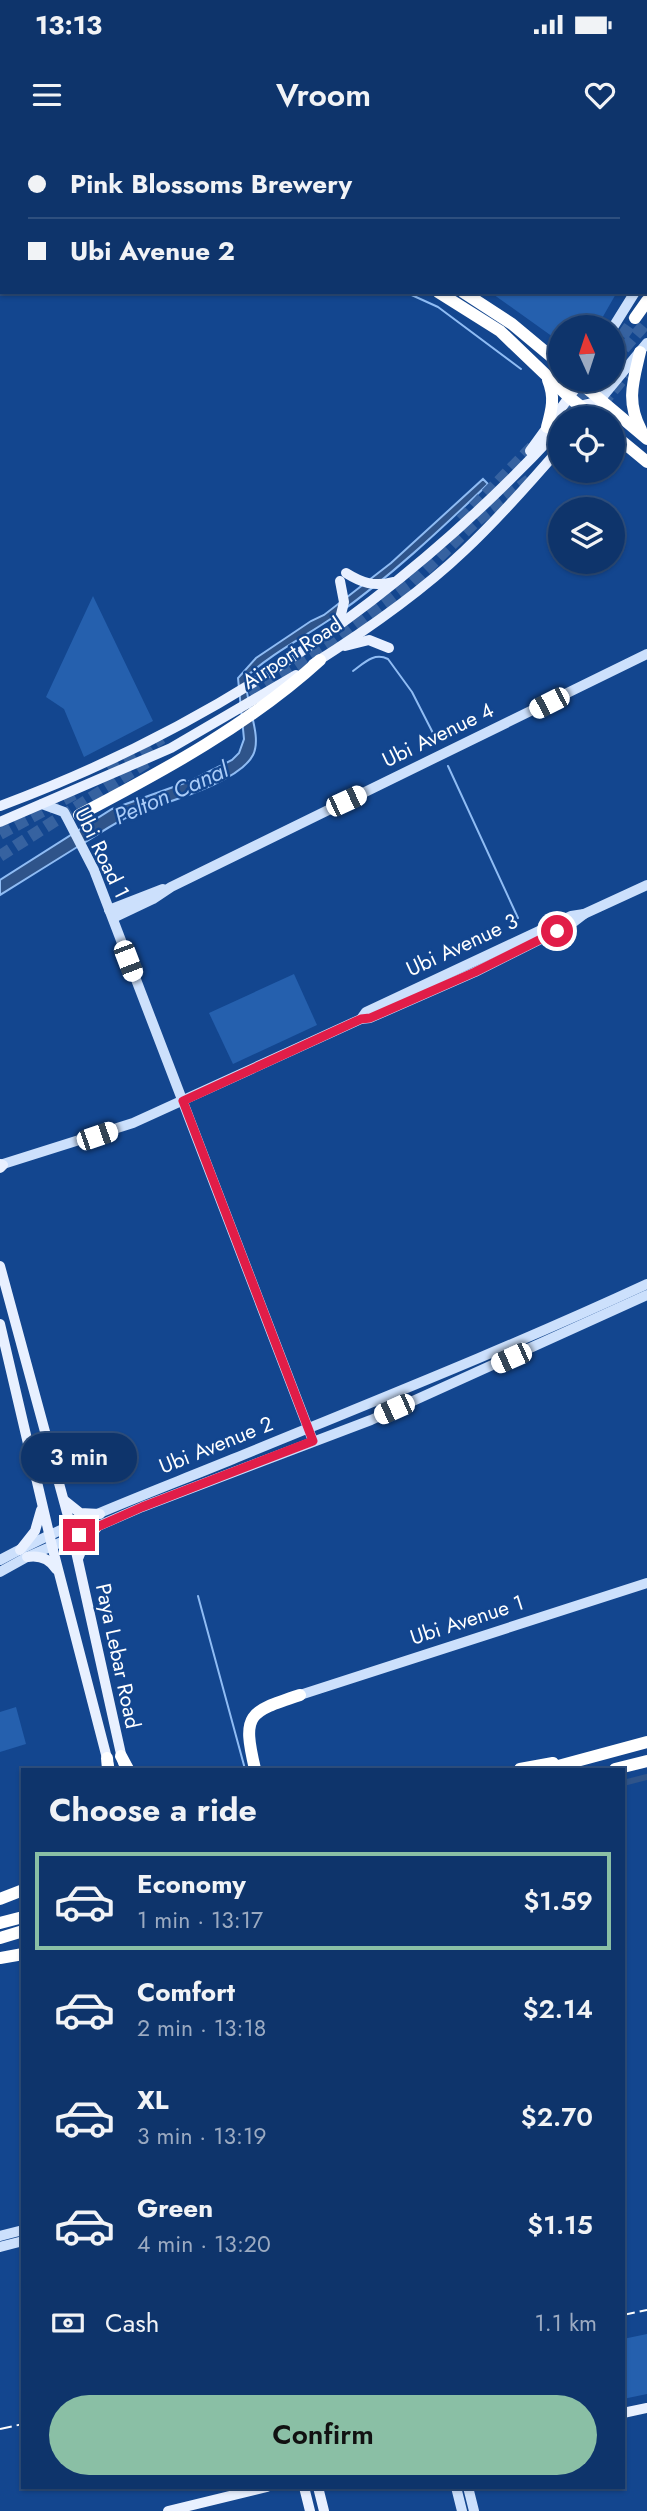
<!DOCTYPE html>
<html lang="en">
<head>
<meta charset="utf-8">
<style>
  body { margin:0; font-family:Jost,sans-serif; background:#173c71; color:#f1f3f6; height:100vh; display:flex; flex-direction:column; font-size:26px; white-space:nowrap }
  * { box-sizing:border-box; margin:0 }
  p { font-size:23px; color:#9baac1 }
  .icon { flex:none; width:38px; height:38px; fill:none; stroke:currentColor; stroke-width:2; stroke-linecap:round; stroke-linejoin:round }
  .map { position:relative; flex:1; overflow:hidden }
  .details { position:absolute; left:21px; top:1628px; width:604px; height:721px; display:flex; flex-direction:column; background:#0e346b; border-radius:0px; box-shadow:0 2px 5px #0004,0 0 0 2px #2e4f7e }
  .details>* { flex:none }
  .hud { position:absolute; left:0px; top:0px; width:648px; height:154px; box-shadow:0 2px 5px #0004,0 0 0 2px #2e4f7e; display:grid; align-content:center; height:154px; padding:0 28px; background:#0e346b }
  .needle { width:46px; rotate:357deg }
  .controls { position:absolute; left:548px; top:175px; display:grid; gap:14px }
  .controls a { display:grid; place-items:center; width:77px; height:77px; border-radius:50%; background:#0e346b; box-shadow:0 2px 5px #0004,0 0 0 2px #2e4f7e; font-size:35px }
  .end { position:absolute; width:32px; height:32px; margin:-16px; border:9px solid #e11d48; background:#fff; box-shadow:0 0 0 4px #fff }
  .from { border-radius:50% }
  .bubble { position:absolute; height:49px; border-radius:24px; background:#0e346b; box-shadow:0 2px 5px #0004,0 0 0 2px #2e4f7e; font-size:23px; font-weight:600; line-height:49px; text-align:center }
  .car { position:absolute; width:21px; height:42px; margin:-21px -10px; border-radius:9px; box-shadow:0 0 5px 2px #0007; background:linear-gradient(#fff 24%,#345 0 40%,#fff 0 76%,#345 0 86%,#fff 0) }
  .hud b { display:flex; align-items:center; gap:24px; height:66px; font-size:26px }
  .hud b+b { border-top:2px solid #2e4f7e }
  .hud i { width:18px; height:18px; background:#f1f3f6 }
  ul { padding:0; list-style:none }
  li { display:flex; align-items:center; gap:21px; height:98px; margin:0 14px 10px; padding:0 14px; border:4px solid transparent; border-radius:0px }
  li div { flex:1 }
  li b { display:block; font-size:26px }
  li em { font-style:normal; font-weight:600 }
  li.active { border-color:#8abfa5 }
  li>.icon { width:63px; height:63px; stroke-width:1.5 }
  h2 { padding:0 28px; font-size:32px; line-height:84px }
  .pay { display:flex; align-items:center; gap:18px; height:77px; padding:0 28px; font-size:26px }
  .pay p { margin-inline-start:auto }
  .action { display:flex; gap:14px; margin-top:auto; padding:14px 28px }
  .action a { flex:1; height:80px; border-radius:42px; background:#8abfa5; color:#111; font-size:28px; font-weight:600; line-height:80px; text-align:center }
  .status { display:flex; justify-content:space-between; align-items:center; height:49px; padding:0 35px; background:#0e346b; direction:ltr }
  .status svg { height:19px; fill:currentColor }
  header { display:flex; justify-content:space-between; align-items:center; height:91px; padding:0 28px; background:#0e346b; font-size:32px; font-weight:600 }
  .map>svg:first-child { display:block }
  .green { fill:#2560ae }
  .water { fill:#2f548a; stroke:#8fbcf4; stroke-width:2 }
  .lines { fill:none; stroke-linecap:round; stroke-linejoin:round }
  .stream { stroke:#8fbcf4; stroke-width:2 }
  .canal { stroke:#2f548a; stroke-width:6 }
  .highway-tunnel { stroke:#3662a0; stroke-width:12; stroke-dasharray:12 6; stroke-linecap:butt }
  .secondary { stroke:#cce0fc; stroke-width:10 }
  .primary { stroke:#e8f0ff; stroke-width:10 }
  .highway { stroke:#fff; stroke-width:12 }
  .rail { stroke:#fff; stroke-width:2; stroke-dasharray:12 5; stroke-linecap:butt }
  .route { stroke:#e11d48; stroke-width:9 }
  .labels { text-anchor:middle; stroke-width:5; stroke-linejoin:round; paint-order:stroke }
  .street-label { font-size:21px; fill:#fff; stroke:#13468f }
  .water-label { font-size:23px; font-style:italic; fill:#aaccf8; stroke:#13468f }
</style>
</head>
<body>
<div class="status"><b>13:13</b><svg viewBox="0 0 49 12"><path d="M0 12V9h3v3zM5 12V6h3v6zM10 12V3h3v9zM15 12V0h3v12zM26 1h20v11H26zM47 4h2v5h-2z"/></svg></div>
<header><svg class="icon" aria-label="menu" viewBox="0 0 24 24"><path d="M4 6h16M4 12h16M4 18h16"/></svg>Vroom<svg class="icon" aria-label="heart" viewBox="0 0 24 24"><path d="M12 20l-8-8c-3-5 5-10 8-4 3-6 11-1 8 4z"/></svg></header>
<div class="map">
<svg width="647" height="2371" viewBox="0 0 647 2371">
  <rect width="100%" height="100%" fill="#13468f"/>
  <g class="green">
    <polygon points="365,0 570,0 570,2 364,2"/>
    <polygon points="490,152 617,152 597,187 560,187 560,202"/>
    <polygon points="93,456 153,581 84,617 64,569 46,557"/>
    <polygon points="294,834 317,885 233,924 209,873"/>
    <polygon points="16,1567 26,1604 0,1612 0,1572"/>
    <polygon points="647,2194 647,2254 623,2259 623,2199"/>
  </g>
  <path class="water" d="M483,339L488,344C440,390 390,437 335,476C306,496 272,513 246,537C244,562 263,595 253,615C239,643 163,663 134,674C115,682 99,694 82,704C55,721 27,738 0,755V740L112,669L190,641L232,620L239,613L244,599L238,538L256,518L311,481L324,475L391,423Z"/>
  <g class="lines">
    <g class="stream">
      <polyline points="405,152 438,167 521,229"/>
      <path d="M353,531C364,523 374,512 388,519L412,552L436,599"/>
      <polyline points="448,626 518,778"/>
      <polyline points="198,1456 245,1629"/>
    </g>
    <polyline class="canal" points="623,1643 647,1637"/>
    <g class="highway-tunnel">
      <polyline points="612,211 635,178"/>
      <polyline points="612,222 647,182"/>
      <polyline points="590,278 626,235"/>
      <polyline points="551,287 596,240"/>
      <polyline points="461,380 536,303"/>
      <polyline points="251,556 334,503 411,444 474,383 529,340"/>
      <polyline points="110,632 162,598"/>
      <polyline points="0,694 76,653"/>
      <polyline points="0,716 150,620"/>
    </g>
    <g class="secondary">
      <polyline points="126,0 128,2"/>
      <polyline points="646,134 647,132"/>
      <polyline points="612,189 635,152"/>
      <polyline points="599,261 647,203"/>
      <polyline points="42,664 64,672 94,730 313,1301"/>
      <polyline points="109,770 163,749"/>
      <polyline points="113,778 153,759 171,747 647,514"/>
      <polyline points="361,879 366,872 571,776 584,774 647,745"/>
      <polyline points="0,1025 133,983 361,879 370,878 475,832 571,784 584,774"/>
      <path d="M0,1420C74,1380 155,1351 233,1319C372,1262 511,1207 647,1144"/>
      <polyline points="0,1432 27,1417 142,1367 371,1280 647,1155"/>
      <polyline points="300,1555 647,1443"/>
      <polyline points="0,2096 23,2090"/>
      <polyline points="0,2107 23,2101"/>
      <polyline points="456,2347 462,2371"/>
      <polyline points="468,2347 474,2371"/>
    </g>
    <g class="primary">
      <polyline points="569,278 580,266 599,261"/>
      <polyline points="530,311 580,242"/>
      <path d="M346,433C362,443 374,447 393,442"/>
      <polyline points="338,487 344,462 340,441"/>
      <polyline points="345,506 369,500 389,508"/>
      <path d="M313,524C362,493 422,451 464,411C498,379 529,344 560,308"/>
      <path d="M0,666C216,586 404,457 560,288"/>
      <polyline points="0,682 171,608 296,535"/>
      <polyline points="0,1024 3,1025 0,1028"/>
      <polyline points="0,1126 69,1380 123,1623"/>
      <polyline points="0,1184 52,1406 109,1626"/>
      <polyline points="65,1361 80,1373 100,1374"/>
      <polyline points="20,1410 35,1391 41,1370"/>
      <path d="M27,1417C39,1415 49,1418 56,1429"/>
      <polyline points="78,1419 84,1404 98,1386"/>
      <polyline points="623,2273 647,2268"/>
      <polyline points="304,2347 310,2371"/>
      <polyline points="318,2347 324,2371"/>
      <polyline points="168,2371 267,2347"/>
    </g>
    <g class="highway">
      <polyline points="165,0 166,2"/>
      <polyline points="186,0 188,2"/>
      <polyline points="438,152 500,191 570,258 595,278"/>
      <polyline points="463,152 512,184 560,224"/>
      <polyline points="635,178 647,161"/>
      <path d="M640,212C633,242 626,261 641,290"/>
      <polyline points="577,240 647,299"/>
      <path d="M547,287C552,269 555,257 548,240"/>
      <polyline points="612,293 647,322"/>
      <path d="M79,675C163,631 250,584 320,520"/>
      <polyline points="121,1616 128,1629"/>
      <polyline points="107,1618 108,1629"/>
      <path d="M255,1629C242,1574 248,1572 300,1555"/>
      <polyline points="520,1629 553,1623"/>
      <polyline points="547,1629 647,1602"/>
      <polyline points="615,1629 647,1621"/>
      <polyline points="0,1759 23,1750"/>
      <polyline points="0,1783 23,1777"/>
      <polyline points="0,1798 23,1791"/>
      <polyline points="0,1818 23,1814"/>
    </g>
    <g class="rail">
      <polyline points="623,2175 647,2170"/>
      <polyline points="0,2289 23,2284"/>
    </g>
  </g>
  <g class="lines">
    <polyline class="route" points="79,1395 142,1367 313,1301 183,961 361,879 370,878 475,832 557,791"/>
  </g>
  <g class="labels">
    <g class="street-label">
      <text transform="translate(292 513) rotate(-33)" y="7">Airport Road</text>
      <text transform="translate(438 595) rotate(-26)" y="7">Ubi Avenue 4</text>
      <text transform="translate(102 713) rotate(64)" y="7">Ubi Road 1</text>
      <text transform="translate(462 805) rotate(-25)" y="7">Ubi Avenue 3</text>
      <text transform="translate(216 1305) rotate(-22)" y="7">Ubi Avenue 2</text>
      <text transform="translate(467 1480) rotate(-18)" y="7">Ubi Avenue 1</text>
      <text transform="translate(118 1516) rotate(78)" y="7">Paya Lebar Road</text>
    </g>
    <g class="water-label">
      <text transform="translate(171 653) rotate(-24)" y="8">Pelton Canal</text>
    </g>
  </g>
</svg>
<div class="controls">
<a><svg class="needle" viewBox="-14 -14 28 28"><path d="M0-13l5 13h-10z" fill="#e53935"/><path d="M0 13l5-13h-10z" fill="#9baac1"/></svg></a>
<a><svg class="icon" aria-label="locate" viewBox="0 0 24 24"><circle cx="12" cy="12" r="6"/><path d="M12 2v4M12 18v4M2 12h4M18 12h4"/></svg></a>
<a><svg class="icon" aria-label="layers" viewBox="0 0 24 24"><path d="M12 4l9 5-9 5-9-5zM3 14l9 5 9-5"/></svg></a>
</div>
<i class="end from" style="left:557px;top:791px"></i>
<i class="end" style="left:79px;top:1395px"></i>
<div class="bubble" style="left:21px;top:1293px;width:116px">3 min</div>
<i class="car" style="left:549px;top:563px;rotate:243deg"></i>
<i class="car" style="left:346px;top:661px;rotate:65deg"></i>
<i class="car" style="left:128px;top:821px;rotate:159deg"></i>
<i class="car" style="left:97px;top:996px;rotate:71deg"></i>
<i class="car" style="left:511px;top:1218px;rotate:246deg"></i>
<i class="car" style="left:394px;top:1269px;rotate:246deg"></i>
<div class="hud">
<b><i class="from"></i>Pink Blossoms Brewery</b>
<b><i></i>Ubi Avenue 2</b>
</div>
<section class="details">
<h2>Choose a ride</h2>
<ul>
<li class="active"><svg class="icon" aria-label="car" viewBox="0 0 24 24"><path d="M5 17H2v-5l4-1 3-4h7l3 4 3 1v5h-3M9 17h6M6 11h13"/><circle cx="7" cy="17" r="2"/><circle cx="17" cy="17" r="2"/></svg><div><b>Economy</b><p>1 min · 13:17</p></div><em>$1.59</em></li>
<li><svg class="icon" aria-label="car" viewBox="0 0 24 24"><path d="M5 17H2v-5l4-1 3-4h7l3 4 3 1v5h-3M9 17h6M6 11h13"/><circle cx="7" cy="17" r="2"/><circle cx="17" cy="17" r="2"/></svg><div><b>Comfort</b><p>2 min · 13:18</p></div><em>$2.14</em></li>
<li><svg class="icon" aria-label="car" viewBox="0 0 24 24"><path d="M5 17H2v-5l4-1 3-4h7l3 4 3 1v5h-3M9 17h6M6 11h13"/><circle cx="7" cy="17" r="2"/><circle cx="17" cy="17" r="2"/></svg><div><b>XL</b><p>3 min · 13:19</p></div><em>$2.70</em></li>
<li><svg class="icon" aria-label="car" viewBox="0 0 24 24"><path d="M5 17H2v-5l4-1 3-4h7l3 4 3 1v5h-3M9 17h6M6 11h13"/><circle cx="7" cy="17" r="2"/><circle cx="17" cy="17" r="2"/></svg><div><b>Green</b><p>4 min · 13:20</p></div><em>$1.15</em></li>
</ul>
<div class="pay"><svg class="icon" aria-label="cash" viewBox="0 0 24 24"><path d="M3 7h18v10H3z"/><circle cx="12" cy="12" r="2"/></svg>Cash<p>1.1 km</p></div>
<div class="action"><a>Confirm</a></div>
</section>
</div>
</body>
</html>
